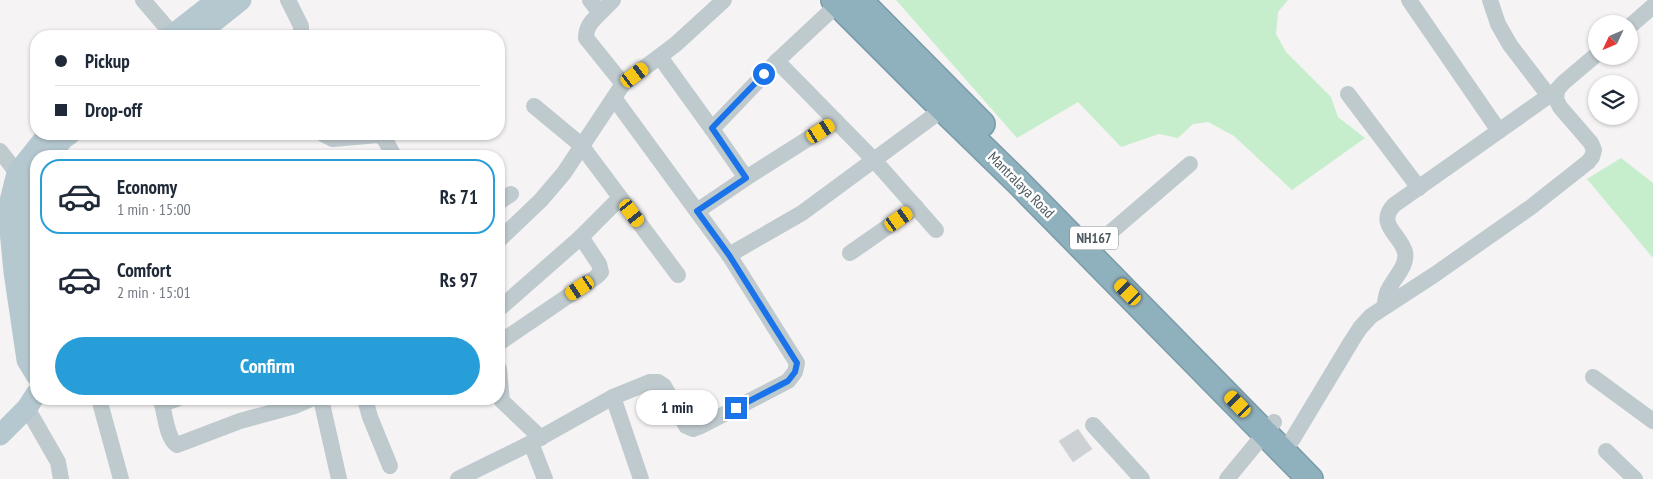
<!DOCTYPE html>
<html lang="en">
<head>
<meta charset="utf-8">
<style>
  body { margin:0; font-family:"PT Sans Narrow",sans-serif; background:#f6f6f7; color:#1f2937; height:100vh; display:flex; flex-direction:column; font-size:19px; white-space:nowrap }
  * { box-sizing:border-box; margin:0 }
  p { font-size:16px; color:#747a83 }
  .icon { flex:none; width:28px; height:28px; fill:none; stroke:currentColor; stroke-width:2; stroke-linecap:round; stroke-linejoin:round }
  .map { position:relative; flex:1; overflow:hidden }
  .drawer { position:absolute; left:30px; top:150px; width:475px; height:255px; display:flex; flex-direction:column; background:#fff; border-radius:20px; box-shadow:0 1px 4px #0004 }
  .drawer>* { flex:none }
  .guide { position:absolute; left:30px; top:30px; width:475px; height:110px; border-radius:20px; box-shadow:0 1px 4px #0004; display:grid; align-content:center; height:110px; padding:0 25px; background:#fff }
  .needle { width:32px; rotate:226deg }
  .fabs { position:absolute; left:1588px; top:15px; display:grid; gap:10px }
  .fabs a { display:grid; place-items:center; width:50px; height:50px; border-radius:50%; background:#fff; box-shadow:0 1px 4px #0004; font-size:25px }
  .end { position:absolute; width:22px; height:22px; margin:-11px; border:6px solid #1a73e8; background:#fff; box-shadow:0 0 0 2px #fff }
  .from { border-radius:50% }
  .bubble { position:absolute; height:35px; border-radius:18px; background:#fff; box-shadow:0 1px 4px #0004; font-size:16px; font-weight:800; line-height:35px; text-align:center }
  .car { position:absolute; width:15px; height:30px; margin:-15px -8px; border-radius:6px; box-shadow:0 0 4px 1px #0007; background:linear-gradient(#f5c518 24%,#345 0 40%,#f5c518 0 76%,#345 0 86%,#f5c518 0) }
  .guide b { display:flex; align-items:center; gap:18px; height:48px; font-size:19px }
  .guide b+b { border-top:1px solid #e0e1e3 }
  .guide i { width:12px; height:12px; background:#1f2937 }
  ul { padding:9px 0 0; list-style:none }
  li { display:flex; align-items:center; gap:15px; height:75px; margin:0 10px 8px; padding:0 15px; border:2px solid transparent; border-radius:20px }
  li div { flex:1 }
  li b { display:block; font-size:19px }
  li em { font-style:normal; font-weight:800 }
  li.current { border-color:#289ed9 }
  li>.icon { width:45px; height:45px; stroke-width:1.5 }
  .cta { display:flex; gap:10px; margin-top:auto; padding:10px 25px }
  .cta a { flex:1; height:58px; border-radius:30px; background:#289ed9; color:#fff; font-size:20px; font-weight:800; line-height:58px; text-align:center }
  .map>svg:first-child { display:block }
  .green { fill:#c6eecc }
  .building { fill:#cdd1d4; stroke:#d7dadd }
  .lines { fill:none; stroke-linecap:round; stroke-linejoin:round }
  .highway-casing { stroke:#7a9ba9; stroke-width:28 }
  .minor { stroke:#bfcace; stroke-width:16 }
  .major { stroke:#b5c8cf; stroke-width:21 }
  .highway { stroke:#8fb0bd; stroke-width:25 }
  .route { stroke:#1a73e8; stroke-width:6 }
  .labels { text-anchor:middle; stroke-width:5; stroke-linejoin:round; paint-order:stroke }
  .shield { fill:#fff; stroke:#818c8f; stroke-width:1 }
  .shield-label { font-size:14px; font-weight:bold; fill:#4b5a5f }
  .street-label { font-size:15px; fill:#4b5a5f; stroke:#fff }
</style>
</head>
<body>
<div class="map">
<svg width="1653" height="479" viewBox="0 0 1653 479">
  <rect width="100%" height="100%" fill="#f5f3f3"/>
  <g class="green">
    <polygon points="896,0 1288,0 1278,12 1276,34 1286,52 1331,97 1338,117 1365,138 1292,190 1234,136 1208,122 1193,124 1178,138 1159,134 1121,147 1078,102 1017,138"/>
    <polygon points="1621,158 1653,183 1653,258 1587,179"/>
  </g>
  <polygon class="building" points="1078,429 1092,449 1073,462 1059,441"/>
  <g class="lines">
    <g class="highway-casing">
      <g id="highway">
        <polyline points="834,0 943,109 1017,181 1310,479"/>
        <polyline points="859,0 982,124"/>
      </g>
    </g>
    <g class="minor">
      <polyline points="143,0 173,35"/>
      <polyline points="288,0 301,26 301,36"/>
      <polyline points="590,0 600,13 613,0"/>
      <polyline points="1409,0 1499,131"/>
      <polyline points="1490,0 1498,24 1510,45 1549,96"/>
      <path d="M600,13C592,21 586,26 586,38L623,84"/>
      <polyline points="1629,27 1653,6"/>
      <polyline points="660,57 712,129 777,61 838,4"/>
      <polyline points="777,61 874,160 936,230"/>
      <polyline points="1348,94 1419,188"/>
      <polyline points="534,106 581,145 678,275"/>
      <polyline points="712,129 746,178"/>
      <polyline points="323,134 333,139 378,135 384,138 394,156"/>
      <polyline points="0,151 17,173"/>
      <polyline points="499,202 511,194"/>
      <polyline points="697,211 746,178 836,121"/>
      <polyline points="581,237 620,198"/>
      <polyline points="499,240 541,200 564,173 623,84 676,44 724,0"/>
      <polyline points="1098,243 1190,164"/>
      <polyline points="850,253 916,207"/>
      <polyline points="729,255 802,213 943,109"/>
      <path d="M1385,306C1385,299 1386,293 1390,287C1395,277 1408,265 1405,252C1400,234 1376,224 1394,205L1557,90"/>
      <polyline points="499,309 581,237 599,264 601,272 596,277 499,343"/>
      <polyline points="499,369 502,401 541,438"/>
      <polyline points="1593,377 1653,421"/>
      <polyline points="613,397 641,479"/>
      <polyline points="99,399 121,479"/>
      <polyline points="160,399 162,404 177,399"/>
      <polyline points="321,399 339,479"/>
      <polyline points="365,399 370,417 390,466"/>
      <path d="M162,404C165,415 167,439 177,445L240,421L295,406L311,399"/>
      <polyline points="27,408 58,462 61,479"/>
      <polyline points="1093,425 1142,479"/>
      <polyline points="1292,440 1351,342 1360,328 1371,316 1434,275 1531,207 1588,162 1592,157 1594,150 1591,143 1560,107 1556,99 1557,90 1563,83 1596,55"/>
      <polyline points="1606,451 1635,479"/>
      <polyline points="458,479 531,443"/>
      <polyline points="545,479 531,443 613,397 650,382 658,382 664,386 686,426 693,429 701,426 788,381 795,372 797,363 729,255 614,98"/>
      <polyline points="1227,479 1274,422"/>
    </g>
    <g class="major">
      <polyline points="171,36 217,0"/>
      <polyline points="196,36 241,0"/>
      <polyline points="49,156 63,139 70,134"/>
      <polyline points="36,178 31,188 25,217 36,304"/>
      <polyline points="36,375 27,360 14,272 8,209 17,173 48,134"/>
      <polyline points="0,435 27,408 36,394"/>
    </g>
    <use href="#highway" class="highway"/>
  </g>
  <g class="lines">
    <polyline class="route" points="736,408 788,381 795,372 797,363 729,255 697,211 746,178 712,128 764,74"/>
  </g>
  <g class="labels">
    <rect class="shield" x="1070" y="226.5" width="48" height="23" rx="4"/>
    <g class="shield-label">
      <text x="1094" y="243">NH167</text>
    </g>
    <g class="street-label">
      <text transform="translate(1021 185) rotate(45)" y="5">Mantralaya Road</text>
    </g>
  </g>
</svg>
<div class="fabs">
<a><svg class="needle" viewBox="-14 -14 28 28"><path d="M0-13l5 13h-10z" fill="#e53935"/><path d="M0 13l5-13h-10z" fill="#747a83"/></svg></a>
<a><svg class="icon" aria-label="layers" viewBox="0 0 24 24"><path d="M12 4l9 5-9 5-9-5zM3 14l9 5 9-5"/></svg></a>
</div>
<i class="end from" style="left:764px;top:74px"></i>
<i class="end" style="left:736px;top:408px"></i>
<div class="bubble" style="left:636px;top:390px;width:82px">1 min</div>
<i class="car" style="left:635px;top:75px;rotate:53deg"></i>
<i class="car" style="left:821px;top:131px;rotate:58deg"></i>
<i class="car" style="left:632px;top:213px;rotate:143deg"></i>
<i class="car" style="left:899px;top:219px;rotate:55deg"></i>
<i class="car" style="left:580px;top:288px;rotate:236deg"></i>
<i class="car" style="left:1128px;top:292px;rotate:315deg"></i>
<i class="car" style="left:1238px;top:404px;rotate:316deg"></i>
<div class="guide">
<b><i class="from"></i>Pickup</b>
<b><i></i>Drop-off</b>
</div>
<section class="drawer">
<ul>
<li class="current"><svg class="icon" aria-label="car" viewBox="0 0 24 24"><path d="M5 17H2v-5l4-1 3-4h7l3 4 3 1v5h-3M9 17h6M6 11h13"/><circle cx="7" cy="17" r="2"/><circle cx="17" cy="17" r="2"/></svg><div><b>Economy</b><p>1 min · 15:00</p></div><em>Rs 71</em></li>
<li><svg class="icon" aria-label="car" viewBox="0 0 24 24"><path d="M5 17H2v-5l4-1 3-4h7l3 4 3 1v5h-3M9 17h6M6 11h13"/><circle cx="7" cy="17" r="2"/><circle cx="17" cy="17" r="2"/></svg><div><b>Comfort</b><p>2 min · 15:01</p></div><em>Rs 97</em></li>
</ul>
<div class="cta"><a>Confirm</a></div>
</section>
</div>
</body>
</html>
